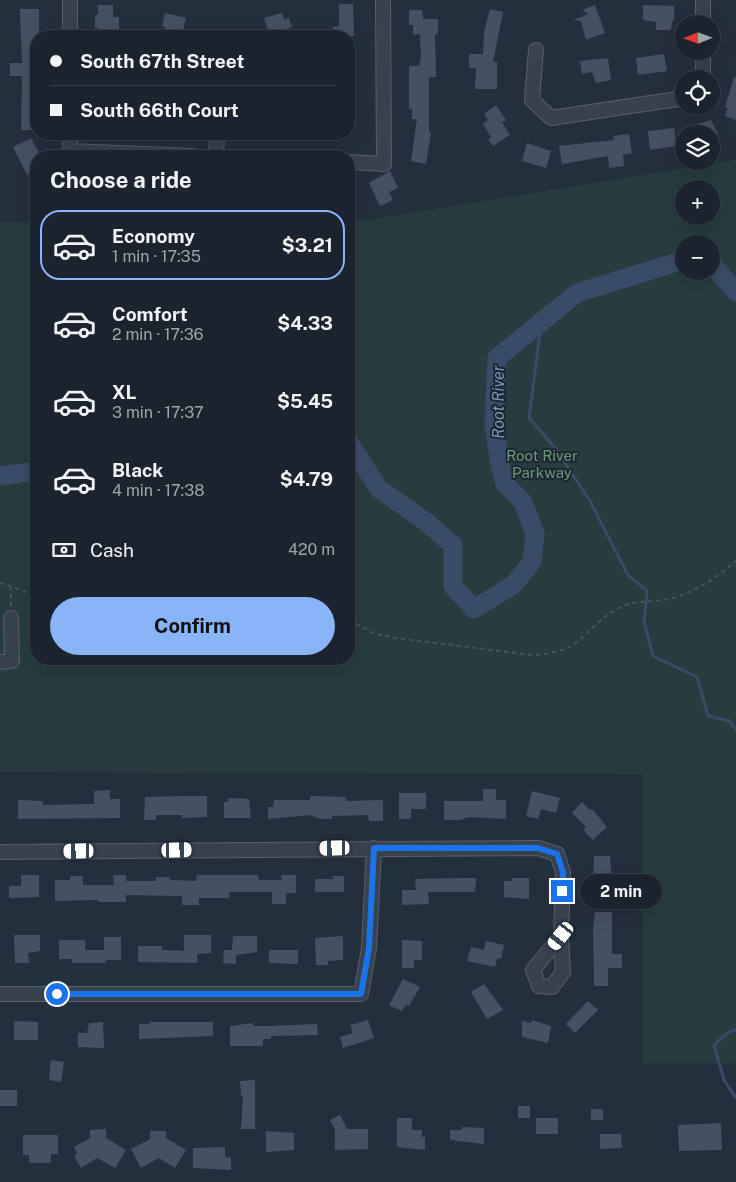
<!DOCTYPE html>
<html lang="en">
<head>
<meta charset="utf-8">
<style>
  body { margin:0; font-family:"Public Sans",sans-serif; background:#242b36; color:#f1f3f6; height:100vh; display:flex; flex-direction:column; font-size:19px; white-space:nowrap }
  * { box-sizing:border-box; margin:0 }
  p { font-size:16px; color:#a0a4aa }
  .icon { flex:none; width:28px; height:28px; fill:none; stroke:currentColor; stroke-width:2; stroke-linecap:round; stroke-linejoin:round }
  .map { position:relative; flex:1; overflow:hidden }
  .drawer { position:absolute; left:30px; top:150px; width:325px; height:515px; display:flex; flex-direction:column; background:#1b232e; border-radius:20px; box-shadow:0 5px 20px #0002,0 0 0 1px #39404a }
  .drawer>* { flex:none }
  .guide { position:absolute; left:30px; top:30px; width:325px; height:110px; border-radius:20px; box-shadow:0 5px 20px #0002,0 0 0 1px #39404a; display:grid; align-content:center; height:110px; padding:0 20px; background:#1b232e }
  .needle { width:32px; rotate:269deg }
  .fabs { position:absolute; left:675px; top:15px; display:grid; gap:10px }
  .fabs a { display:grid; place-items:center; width:45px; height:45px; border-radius:50%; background:#1b232e; box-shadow:0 5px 20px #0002,0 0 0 1px #39404a; font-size:25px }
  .end { position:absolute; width:22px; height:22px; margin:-11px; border:6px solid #1a73e8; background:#fff; box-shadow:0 0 0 2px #fff }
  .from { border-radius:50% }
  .bubble { position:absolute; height:35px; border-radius:18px; background:#1b232e; box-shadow:0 5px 20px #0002,0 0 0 1px #39404a; font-size:16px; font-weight:700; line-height:35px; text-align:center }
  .car { position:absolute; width:15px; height:30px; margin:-15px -8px; border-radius:6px; box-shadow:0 0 4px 1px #0007; background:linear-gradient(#fff 24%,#345 0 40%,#fff 0 76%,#345 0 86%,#fff 0) }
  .guide b { display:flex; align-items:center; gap:18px; height:48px; font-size:19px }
  .guide b+b { border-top:1px solid #39404a }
  .guide i { width:12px; height:12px; background:#f1f3f6 }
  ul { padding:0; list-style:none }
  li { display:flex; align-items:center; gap:15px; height:70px; margin:0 10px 8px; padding:0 10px; border:2px solid transparent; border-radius:20px }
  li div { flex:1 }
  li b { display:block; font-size:19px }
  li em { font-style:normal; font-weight:700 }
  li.current { border-color:#8ab4f8 }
  li>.icon { width:45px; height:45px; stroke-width:1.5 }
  h2 { padding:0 20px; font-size:22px; line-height:60px }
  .pay { display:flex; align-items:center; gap:12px; height:55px; padding:0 20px; font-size:19px }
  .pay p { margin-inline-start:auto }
  .action { display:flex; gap:10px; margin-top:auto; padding:10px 20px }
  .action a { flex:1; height:58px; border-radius:30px; background:#8ab4f8; color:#111; font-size:20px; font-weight:700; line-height:58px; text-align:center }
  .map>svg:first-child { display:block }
  .green { fill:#263c3f; fill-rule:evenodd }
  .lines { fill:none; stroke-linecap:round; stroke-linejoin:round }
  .stream { stroke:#394c67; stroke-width:3 }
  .river { stroke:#394c67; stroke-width:19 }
  .building { fill:#455162 }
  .minor-casing { stroke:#565f6c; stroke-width:16 }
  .path { stroke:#44595c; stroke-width:2; stroke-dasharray:4 4; stroke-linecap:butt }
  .minor { stroke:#38414e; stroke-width:14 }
  .route { stroke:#1a73e8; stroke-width:6 }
  .labels { text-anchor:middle; stroke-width:4; stroke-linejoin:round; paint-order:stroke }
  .park-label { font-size:15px; fill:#6b9a76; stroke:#1d2633 }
  .water-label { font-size:16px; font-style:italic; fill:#7c92b1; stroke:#1d2633 }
</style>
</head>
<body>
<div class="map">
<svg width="736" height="1182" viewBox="0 0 736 1182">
  <rect width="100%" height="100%" fill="#242f3e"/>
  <path class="green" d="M736,160V1063H643L642,774L0,772V222H36V659H349V223ZM684,189H711V216H684ZM684,244H711V271H684Z"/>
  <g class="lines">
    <g class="stream">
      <polyline points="562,306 553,322 540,333 529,418 556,449 590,501 628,575 647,591 644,622 653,656 697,677 708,716 729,721 736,730"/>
      <polyline points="736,1030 729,1032 714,1045 724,1080 736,1098"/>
    </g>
    <g class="river">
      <polyline points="711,263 736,292"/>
      <polyline points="349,442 378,488 425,521 453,545 453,586 474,609 513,585 532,562 535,534 523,502 505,484 500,465 494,425 497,358 577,293 684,260"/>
      <polyline points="0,476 36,471"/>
    </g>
  </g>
  <g class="building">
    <polygon points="339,4 353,4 354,36 333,36 333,27 339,26"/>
    <polygon points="98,5 113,5 113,17 119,17 119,31 113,31 113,36 98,36 98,28 95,28 95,15 98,14"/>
    <polygon points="595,5 605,33 586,40 581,21 573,20 589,14 582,10"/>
    <polygon points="643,5 674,6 674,21 672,21 671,30 656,30 656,22 643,20"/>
    <polygon points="20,9 39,9 39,34 36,34 36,130 21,130 22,76 10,76 10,63 22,63"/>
    <polygon points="490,9 503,12 493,62 497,62 497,89 475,89 476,68 469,68 469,54 483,54 484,32"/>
    <polygon points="409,10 422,10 423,19 438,19 438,34 435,34 436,77 429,77 429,132 431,132 426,164 411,161 417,119 412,119 412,109 409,109 409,66 419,66 421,58 420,34 413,35 413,25 409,25"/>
    <polygon points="165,13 186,18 182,34 180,33 179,36 163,36 165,27 162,26"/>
    <polygon points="282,13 284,20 289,18 292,27 286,29 289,36 270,36 264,18"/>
    <polygon points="664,54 667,71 638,75 636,58"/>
    <polygon points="608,58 611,80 596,83 592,72 582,74 580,61"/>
    <polygon points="734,77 736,77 736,120 725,116 728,108 725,107"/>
    <polygon points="496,105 506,120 502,122 510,135 493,146 488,139 491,137 483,124 488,120 484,114"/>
    <polygon points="711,120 718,134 677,134 697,124"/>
    <polygon points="674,128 676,146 650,150 648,131"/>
    <polygon points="629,134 632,153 623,155 624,166 609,168 608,156 562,164 559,146 614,140 613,136"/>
    <polygon points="31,138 41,156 36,156 36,170 27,175 13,147"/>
    <polygon points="527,143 551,151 546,168 522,161"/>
    <polygon points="390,171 398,188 389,192 393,200 380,206 369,183"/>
    <polygon points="483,789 496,789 496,800 506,800 506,819 469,817 460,820 444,820 444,801 483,801"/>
    <polygon points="110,790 110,799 120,799 120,818 18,819 18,800 43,801 43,805 94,804 94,791"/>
    <polygon points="532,791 560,798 556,813 541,809 538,819 526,816"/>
    <polygon points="399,793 426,793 426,809 411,809 411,819 399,819"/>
    <polygon points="185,796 207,796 207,817 182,818 182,815 156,815 156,820 144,820 145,797"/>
    <polygon points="310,796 346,797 346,801 383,800 383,821 369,821 368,815 332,816 332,819 320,819 310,815 268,819 268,807 273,807 274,800 310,800"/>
    <polygon points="228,798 249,799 251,818 224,818 224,802 228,802"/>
    <polygon points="582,802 590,810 592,809 607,827 593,840 583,830 586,827 572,813"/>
    <polygon points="594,856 610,856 612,882 606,882 606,887 593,887"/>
    <polygon points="21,875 39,875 39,897 9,898 9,886 21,886"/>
    <polygon points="113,875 126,875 126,881 156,881 156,877 170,877 170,880 196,881 197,875 258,875 259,880 282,880 281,875 296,875 296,893 286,893 286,904 272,904 272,892 229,892 229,898 199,898 199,905 182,905 182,896 126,895 126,902 98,902 98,900 55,901 55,880 70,880 70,876 83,876 83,885 114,885"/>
    <polygon points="333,876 344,876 344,892 315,892 315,879 333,879"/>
    <polygon points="465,878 476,878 475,892 428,892 429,904 402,905 402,890 416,890 415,879"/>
    <polygon points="512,878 529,878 529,899 504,897 504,881 512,881"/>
    <polygon points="595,912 612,912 612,954 622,954 622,968 608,968 608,986 594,986 593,929"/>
    <polygon points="14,935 40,935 40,951 28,953 29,963 15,963"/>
    <polygon points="184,935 211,935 211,953 197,954 197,963 138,962 138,946 162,946 162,950 184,951"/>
    <polygon points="233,936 257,936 257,952 236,955 236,964 223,963 224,950 232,950"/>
    <polygon points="343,936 343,960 328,961 328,965 316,965 315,938"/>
    <polygon points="104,937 121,937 121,960 106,960 106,963 72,963 72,959 59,959 59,940 85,940 85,950 104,950"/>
    <polygon points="402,940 422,941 422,960 414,960 414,968 402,968"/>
    <polygon points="486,941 504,945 501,959 497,958 495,967 467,961 471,947 484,950"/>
    <polygon points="269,950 298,950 298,964 269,963"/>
    <polygon points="403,979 420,987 409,1006 406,1004 402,1011 389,1005"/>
    <polygon points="484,984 503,1010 487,1019 471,992"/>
    <polygon points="588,1001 598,1010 575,1033 566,1024"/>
    <polygon points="368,1020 374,1038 343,1048 340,1037 353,1033 350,1025"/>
    <polygon points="532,1020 551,1026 548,1043 522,1037 522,1021 531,1023"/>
    <polygon points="14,1021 38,1022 38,1040 14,1040"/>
    <polygon points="103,1022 104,1048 78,1047 78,1033 87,1033 89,1023"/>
    <polygon points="150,1022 213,1022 213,1036 139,1039 139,1024 149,1024"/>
    <polygon points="253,1023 253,1026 269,1026 317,1024 318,1035 271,1036 271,1039 263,1039 263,1046 230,1046 230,1026"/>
    <polygon points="51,1060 64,1062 61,1082 49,1080"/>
    <polygon points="255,1080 255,1129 241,1129 243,1096 241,1096 240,1081"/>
    <rect x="0" y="1090" width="17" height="16"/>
    <rect x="518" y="1106" width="12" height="12"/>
    <rect x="591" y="1109" width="12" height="11"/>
    <polygon points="340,1115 347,1129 368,1129 368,1149 335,1150 335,1130 330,1120"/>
    <polygon points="397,1118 412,1118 412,1130 422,1130 422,1137 425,1137 425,1150 397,1147"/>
    <rect x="536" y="1118" width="22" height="16"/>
    <polygon points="721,1123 722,1150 679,1151 678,1125"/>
    <polygon points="462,1127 484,1128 484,1144 450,1140 450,1130 462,1130"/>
    <polygon points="106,1129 106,1138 126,1150 115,1168 97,1158 81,1168 74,1156 77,1154 74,1147 90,1138 90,1130"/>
    <polygon points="150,1131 166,1131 166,1138 186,1150 175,1168 159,1158 141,1168 131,1149 150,1139"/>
    <polygon points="266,1131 294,1133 294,1150 266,1152"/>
    <polygon points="600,1134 621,1134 622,1148 600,1149"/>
    <polygon points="23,1135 58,1135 58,1154 51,1154 51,1163 29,1163 29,1155 23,1155"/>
    <polygon points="225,1147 225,1157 231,1158 231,1170 193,1168 193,1148"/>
  </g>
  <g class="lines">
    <g class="minor-casing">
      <g id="minor">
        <polyline points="70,0 70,36"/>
        <polyline points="703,0 703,24"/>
        <polyline points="536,50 532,100 551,118 684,98"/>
        <polyline points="703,51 703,79"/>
        <polyline points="70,134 70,151 192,156"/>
        <polyline points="216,156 217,134"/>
        <polyline points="349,162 384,164 383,0"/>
        <polyline points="0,662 12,661 11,618"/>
        <polyline points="0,852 538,848 557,854 563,872 561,936 563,972 552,987 539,986 533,970 561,936"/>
        <polyline points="0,994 361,994 369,948 374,848"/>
      </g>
    </g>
    <g class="path">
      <polyline points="0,583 36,595"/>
      <polyline points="11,606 11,588"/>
      <path d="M349,620L375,634L395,638L533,655C587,652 582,627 621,607C635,600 655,602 670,599C695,592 717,578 736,561"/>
    </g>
    <use href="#minor" class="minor"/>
  </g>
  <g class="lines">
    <polyline class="route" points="57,994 361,994 369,948 374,848 538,848 557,854 563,872 562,891"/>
  </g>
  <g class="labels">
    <g class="park-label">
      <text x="542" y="461">Root River<tspan x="542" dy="17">Parkway</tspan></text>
    </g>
    <g class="water-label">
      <text transform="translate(498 402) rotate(-90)" y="6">Root River</text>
    </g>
  </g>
</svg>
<div class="fabs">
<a><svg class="needle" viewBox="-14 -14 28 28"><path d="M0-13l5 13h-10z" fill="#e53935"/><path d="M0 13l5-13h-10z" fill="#a0a4aa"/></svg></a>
<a><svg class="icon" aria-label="locate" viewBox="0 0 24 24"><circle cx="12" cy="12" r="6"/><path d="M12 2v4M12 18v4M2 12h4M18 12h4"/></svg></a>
<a><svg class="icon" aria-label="layers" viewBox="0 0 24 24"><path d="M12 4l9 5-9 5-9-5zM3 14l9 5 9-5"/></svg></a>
<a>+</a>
<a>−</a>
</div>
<i class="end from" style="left:57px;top:994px"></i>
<i class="end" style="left:562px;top:891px"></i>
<div class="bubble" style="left:580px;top:874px;width:82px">2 min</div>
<i class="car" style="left:335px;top:848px;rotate:269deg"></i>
<i class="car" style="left:177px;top:850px;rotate:89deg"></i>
<i class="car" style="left:79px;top:851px;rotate:269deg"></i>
<i class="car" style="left:561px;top:936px;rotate:219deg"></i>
<div class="guide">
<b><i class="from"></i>South 67th Street</b>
<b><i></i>South 66th Court</b>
</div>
<section class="drawer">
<h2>Choose a ride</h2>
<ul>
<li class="current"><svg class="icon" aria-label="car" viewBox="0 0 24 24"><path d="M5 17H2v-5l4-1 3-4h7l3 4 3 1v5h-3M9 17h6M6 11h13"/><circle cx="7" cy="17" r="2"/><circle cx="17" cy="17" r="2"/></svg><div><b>Economy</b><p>1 min · 17:35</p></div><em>$3.21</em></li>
<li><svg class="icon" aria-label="car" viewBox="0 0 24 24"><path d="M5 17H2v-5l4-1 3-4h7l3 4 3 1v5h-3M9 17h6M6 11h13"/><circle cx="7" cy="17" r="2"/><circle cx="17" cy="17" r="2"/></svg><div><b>Comfort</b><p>2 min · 17:36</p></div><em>$4.33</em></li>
<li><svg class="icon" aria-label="car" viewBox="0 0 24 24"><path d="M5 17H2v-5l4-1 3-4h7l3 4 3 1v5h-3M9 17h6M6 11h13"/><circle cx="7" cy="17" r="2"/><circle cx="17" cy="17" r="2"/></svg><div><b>XL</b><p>3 min · 17:37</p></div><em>$5.45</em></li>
<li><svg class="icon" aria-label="car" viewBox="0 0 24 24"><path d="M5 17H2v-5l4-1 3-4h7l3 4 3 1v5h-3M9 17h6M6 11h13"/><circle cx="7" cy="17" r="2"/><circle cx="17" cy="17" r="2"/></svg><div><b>Black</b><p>4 min · 17:38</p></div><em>$4.79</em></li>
</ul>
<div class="pay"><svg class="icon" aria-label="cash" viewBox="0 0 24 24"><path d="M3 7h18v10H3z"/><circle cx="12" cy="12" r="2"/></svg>Cash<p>420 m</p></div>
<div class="action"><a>Confirm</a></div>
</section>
</div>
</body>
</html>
